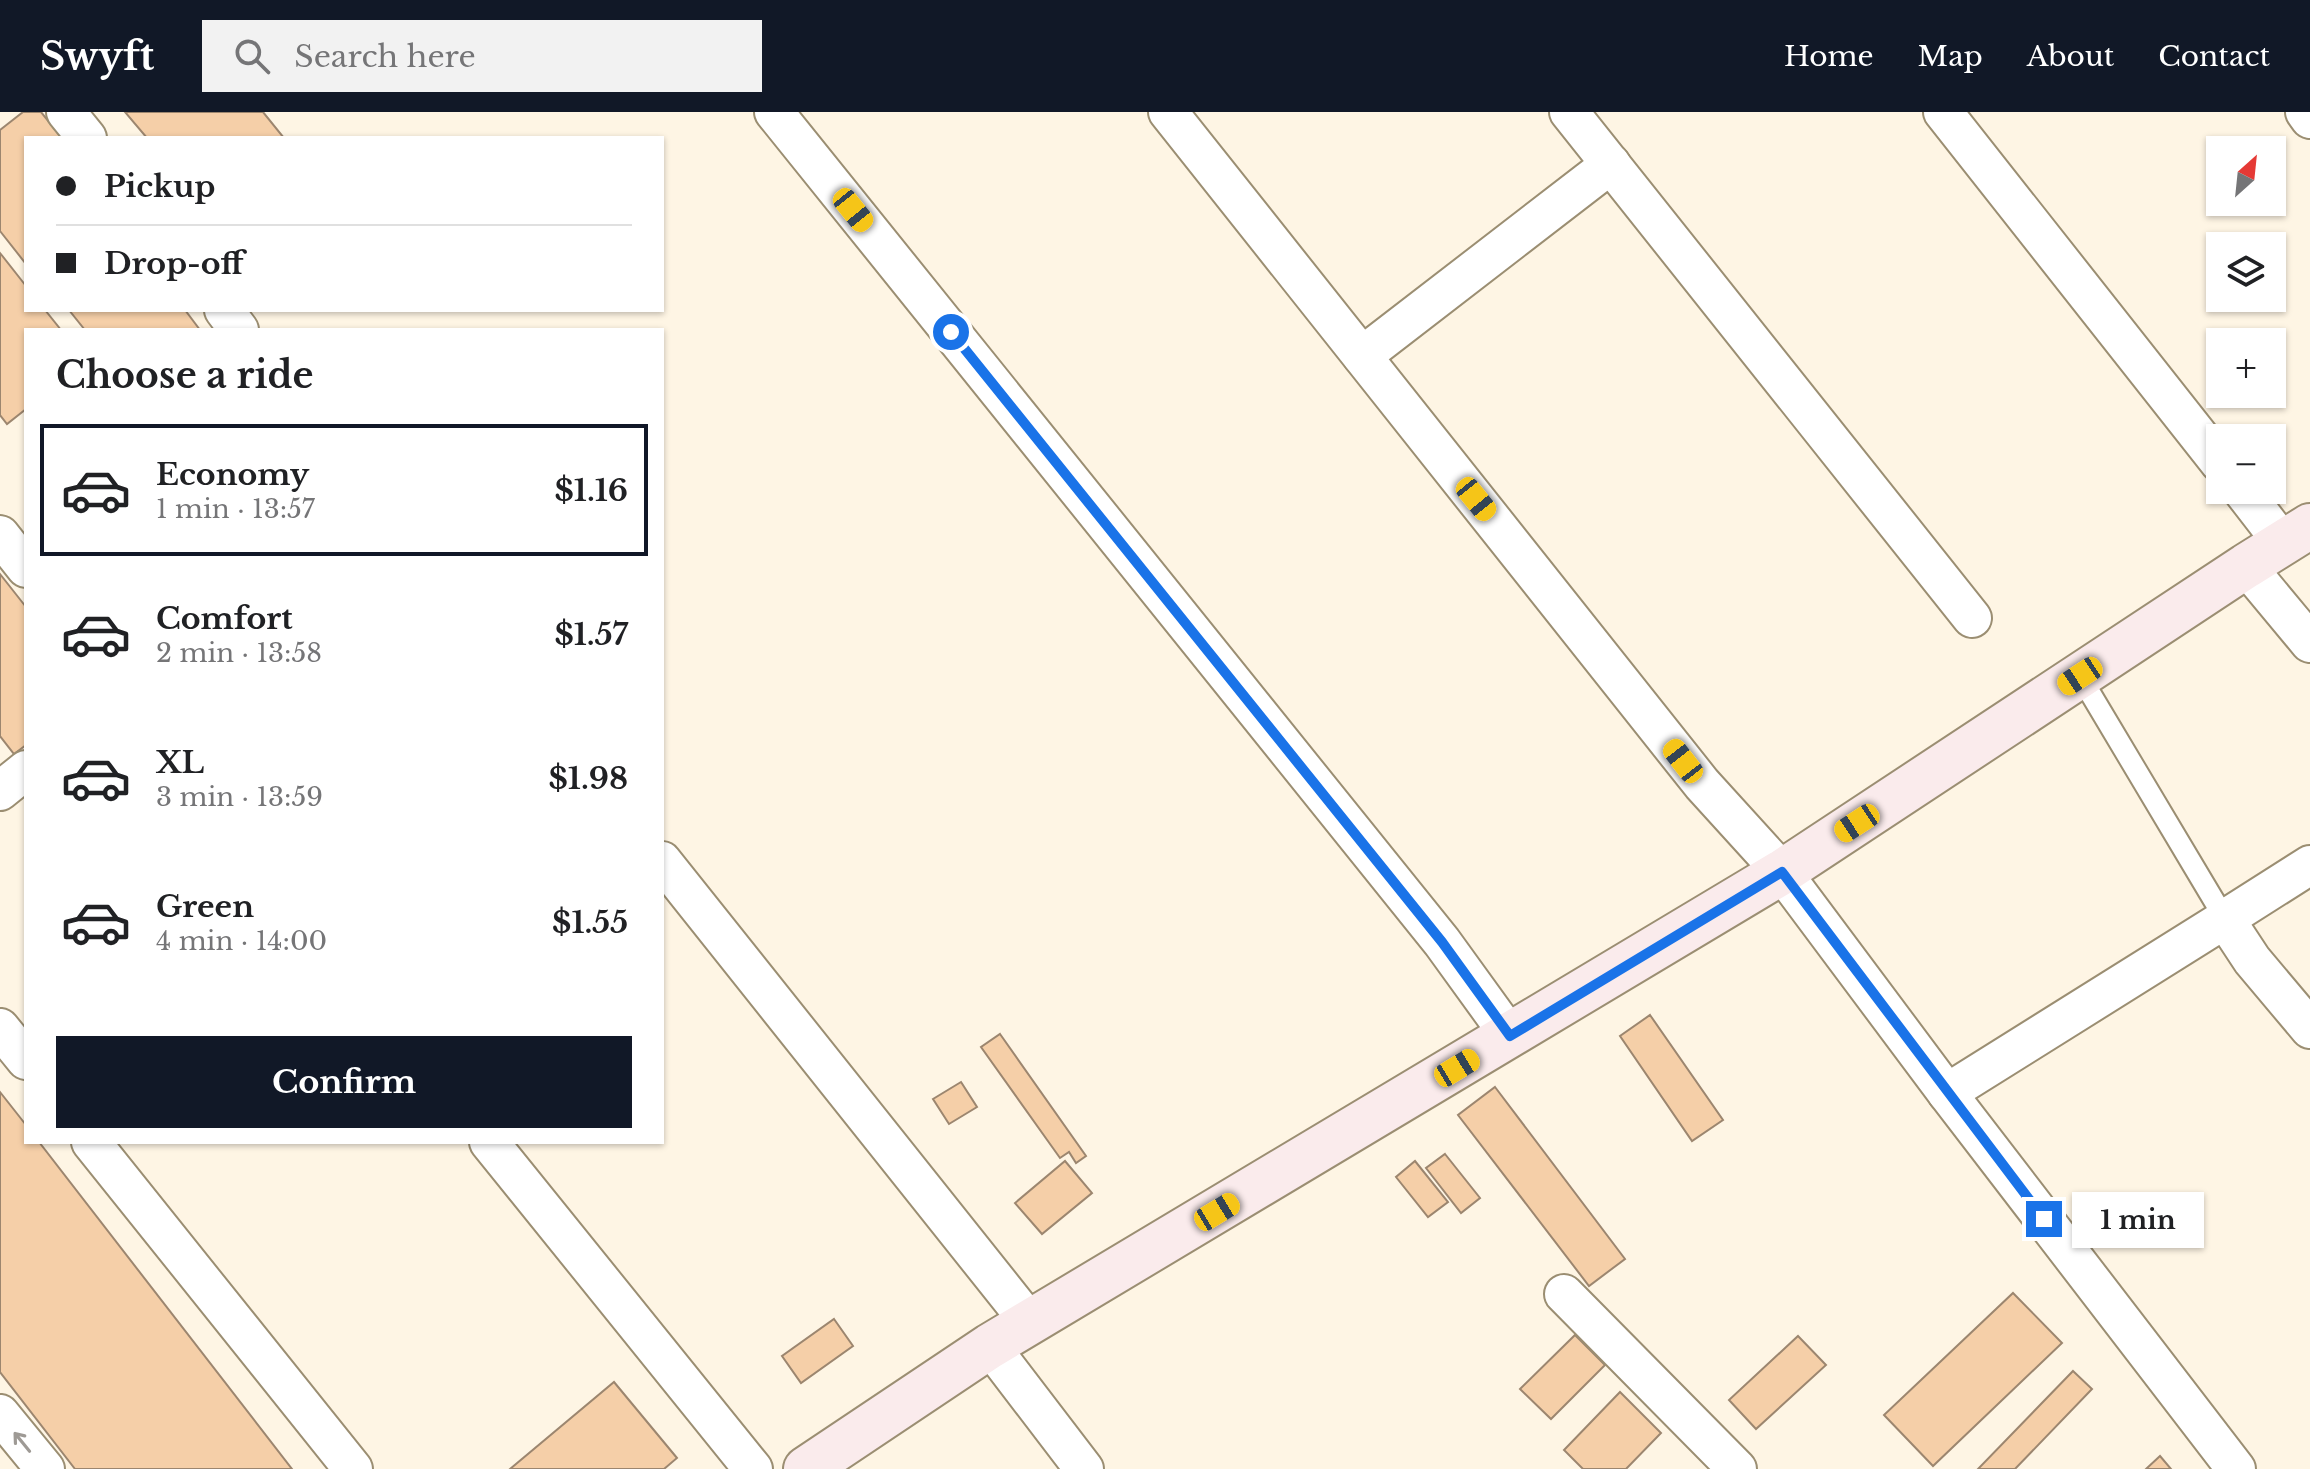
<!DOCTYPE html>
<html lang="en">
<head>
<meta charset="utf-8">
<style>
  body { margin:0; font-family:"Libre Baskerville",serif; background:#f2f2f2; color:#202124; height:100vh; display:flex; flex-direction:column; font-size:30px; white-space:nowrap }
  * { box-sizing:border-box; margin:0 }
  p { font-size:26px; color:#757577 }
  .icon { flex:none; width:44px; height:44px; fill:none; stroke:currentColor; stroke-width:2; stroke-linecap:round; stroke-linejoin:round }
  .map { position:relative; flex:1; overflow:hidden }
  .side { position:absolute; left:24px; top:216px; width:640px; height:816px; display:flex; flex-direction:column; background:#fff; border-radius:0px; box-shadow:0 2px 6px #0004 }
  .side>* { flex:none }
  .top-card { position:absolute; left:24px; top:24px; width:640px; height:176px; border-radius:0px; box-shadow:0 2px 6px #0004; display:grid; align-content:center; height:176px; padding:0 32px; background:#fff }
  .needle { width:52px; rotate:27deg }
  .fabs { position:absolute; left:2206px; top:24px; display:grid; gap:16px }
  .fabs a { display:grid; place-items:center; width:80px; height:80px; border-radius:0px; background:#fff; box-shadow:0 2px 6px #0004; font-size:40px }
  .end { position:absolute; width:36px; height:36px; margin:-18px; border:10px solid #1a73e8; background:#fff; box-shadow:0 0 0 4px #fff }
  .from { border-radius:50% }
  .bubble { position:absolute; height:56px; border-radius:0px; background:#fff; box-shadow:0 2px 6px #0004; font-size:26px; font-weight:700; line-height:56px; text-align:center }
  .car { position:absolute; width:24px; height:48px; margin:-24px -12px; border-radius:10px; box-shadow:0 0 6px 2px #0007; background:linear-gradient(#f5c518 24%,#345 0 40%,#f5c518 0 76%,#345 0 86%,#f5c518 0) }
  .top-card b { display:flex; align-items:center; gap:28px; height:76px; font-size:30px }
  .top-card b+b { border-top:2px solid #e0e0e0 }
  .top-card i { width:20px; height:20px; background:#202124 }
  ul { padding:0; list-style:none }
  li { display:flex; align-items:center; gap:24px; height:132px; margin:0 16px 12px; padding:0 16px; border:4px solid transparent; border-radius:0px }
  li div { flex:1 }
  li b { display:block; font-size:30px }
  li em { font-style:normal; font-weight:700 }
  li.active { border-color:#111827 }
  li>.icon { width:72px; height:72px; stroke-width:1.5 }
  h2 { padding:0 32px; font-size:36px; line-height:96px }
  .primary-button { display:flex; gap:16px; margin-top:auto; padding:16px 32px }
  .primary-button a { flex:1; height:92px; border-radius:0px; background:#111827; color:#fff; font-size:32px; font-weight:700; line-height:92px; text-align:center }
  header { display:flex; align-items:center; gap:48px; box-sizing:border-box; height:112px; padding:0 40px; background:#111827; color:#fff }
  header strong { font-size:38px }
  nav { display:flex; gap:44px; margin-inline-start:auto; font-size:28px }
  .search { width:560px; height:72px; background:#f2f2f2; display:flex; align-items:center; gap:20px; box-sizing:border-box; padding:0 28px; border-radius:0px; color:#757577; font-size:30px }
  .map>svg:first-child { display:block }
  .building { fill:#f5cfa8; stroke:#9c866f; stroke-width:2 }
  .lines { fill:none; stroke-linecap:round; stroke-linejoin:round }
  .lane-casing { stroke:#9b8e72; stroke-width:24 }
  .street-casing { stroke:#9b8e72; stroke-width:42 }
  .secondary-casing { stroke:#9b8e72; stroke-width:48 }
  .lane { stroke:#fff; stroke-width:20 }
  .street { stroke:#fff; stroke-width:38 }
  .secondary { stroke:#faebec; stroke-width:44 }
  .oneway { stroke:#9e9a95 }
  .route { stroke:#1a73e8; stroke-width:10 }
</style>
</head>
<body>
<header>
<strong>Swyft</strong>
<div class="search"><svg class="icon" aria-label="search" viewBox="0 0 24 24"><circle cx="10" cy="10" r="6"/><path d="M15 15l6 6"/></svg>Search here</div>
<nav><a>Home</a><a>Map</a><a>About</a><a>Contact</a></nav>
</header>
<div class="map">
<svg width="2310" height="1357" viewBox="0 0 2310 1357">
  <rect width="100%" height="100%" fill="#fef5e4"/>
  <g class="building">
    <polygon points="23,0 41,0 62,26 26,26 26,152 0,119 0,18"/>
    <polygon points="125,0 263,0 284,26 147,26"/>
    <polygon points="0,141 26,174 26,198 45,198 61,218 26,218 26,297 7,312 0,303"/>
    <polygon points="69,198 185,198 200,218 85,218"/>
    <polygon points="0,462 26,495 26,633 14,642 0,624"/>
    <polygon points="1650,903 1723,1008 1692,1029 1620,924"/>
    <polygon points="1000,922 1086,1044 1076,1051 1069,1040 1060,1046 981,935"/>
    <polygon points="961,970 977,995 949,1012 933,987"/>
    <polygon points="1495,975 1625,1147 1589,1174 1458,1003"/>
    <polygon points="0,980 26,1013 26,1030 39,1030 292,1357 75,1357 0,1260"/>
    <polygon points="1445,1042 1480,1086 1461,1101 1426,1056"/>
    <polygon points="1065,1049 1092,1081 1042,1122 1015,1091"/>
    <polygon points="1415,1049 1448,1090 1428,1105 1396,1065"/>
    <polygon points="2013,1181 2062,1231 1933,1354 1884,1303"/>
    <polygon points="834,1207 853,1234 801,1271 782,1244"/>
    <polygon points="1575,1223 1605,1253 1551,1307 1520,1277"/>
    <polygon points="1798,1224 1826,1253 1756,1317 1729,1288"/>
    <polygon points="2073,1259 2092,1277 2015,1357 1978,1357"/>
    <polygon points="614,1270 677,1346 664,1357 510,1357"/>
    <polygon points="1620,1280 1661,1321 1626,1357 1583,1357 1564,1338"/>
    <polygon points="2160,1344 2171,1357 2146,1357"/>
  </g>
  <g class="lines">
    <g class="lane-casing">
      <polyline id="lane" points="2080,564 2225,807"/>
    </g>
    <g class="street-casing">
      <g id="street">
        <polyline points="66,0 87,26"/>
        <polyline points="774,0 1442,830 1510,924"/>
        <polyline points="1168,0 1702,672 1782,760 1947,981 2236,1357"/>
        <polyline points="1569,0 1972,506"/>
        <polyline points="1943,0 2220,351"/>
        <polyline points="2305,0 2310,7"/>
        <polyline points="224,198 239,218"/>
        <polyline points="1362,244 1611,52"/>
        <polyline points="2242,378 2283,431"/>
        <polyline points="0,423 26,456"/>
        <polyline points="2246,454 2310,531"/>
        <polyline points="0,679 26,658"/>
        <polyline points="662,749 1031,1212"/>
        <polyline points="2225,807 2310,753"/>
        <polyline points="0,916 26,948"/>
        <polyline points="1947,981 2225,807 2252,848 2310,917"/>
        <polyline points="91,1030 353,1357"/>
        <polyline points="489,1030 753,1357"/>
        <polyline points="1564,1182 1737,1357"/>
        <polyline points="990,1234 1084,1357"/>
        <polyline points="0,1302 45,1357"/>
      </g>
    </g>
    <g class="secondary-casing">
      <polyline id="secondary" points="806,1357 990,1234 1782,760 2246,454 2310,414"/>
    </g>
    <use href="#lane" class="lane"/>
    <use href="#street" class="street"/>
    <use href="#secondary" class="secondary"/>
  </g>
  <defs><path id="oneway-shaft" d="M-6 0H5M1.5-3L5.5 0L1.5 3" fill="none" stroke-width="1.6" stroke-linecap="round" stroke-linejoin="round" transform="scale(2)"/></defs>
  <use class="oneway" href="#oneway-shaft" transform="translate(22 1330) rotate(-129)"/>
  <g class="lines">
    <polyline class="route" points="951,220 1442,830 1510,924 1782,760 2044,1107"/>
  </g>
</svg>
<div class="fabs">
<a><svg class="needle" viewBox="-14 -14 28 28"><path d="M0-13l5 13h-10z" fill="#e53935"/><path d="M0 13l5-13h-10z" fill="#757577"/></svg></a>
<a><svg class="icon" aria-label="layers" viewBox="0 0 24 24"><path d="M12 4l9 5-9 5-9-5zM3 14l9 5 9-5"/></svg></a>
<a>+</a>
<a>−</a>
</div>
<i class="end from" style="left:951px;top:220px"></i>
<i class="end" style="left:2044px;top:1107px"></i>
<div class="bubble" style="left:2072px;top:1080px;width:132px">1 min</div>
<i class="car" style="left:853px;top:98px;rotate:141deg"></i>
<i class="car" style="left:1476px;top:387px;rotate:141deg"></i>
<i class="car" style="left:2080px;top:564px;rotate:237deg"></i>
<i class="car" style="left:1683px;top:649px;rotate:322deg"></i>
<i class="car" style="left:1857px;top:711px;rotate:237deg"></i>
<i class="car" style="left:1457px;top:956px;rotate:59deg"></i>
<i class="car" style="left:1217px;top:1100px;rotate:59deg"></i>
<div class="top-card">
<b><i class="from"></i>Pickup</b>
<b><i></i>Drop-off</b>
</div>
<section class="side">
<h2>Choose a ride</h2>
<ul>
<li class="active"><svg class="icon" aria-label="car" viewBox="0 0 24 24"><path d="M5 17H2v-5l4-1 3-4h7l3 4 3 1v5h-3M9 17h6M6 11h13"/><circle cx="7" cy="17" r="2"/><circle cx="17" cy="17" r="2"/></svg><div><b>Economy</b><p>1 min · 13:57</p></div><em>$1.16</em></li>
<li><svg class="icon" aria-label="car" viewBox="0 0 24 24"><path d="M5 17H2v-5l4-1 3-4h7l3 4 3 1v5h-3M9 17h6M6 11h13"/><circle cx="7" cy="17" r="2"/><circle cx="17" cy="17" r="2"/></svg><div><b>Comfort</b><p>2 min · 13:58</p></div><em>$1.57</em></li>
<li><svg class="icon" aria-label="car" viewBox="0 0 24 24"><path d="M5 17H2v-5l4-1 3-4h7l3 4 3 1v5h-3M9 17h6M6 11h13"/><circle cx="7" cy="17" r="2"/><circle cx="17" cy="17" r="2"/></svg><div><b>XL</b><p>3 min · 13:59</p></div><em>$1.98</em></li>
<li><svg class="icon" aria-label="car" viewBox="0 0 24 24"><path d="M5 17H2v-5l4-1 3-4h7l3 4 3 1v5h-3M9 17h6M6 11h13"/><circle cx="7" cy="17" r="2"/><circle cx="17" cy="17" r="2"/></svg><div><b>Green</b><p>4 min · 14:00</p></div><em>$1.55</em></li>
</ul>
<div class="primary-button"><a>Confirm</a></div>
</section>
</div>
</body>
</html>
